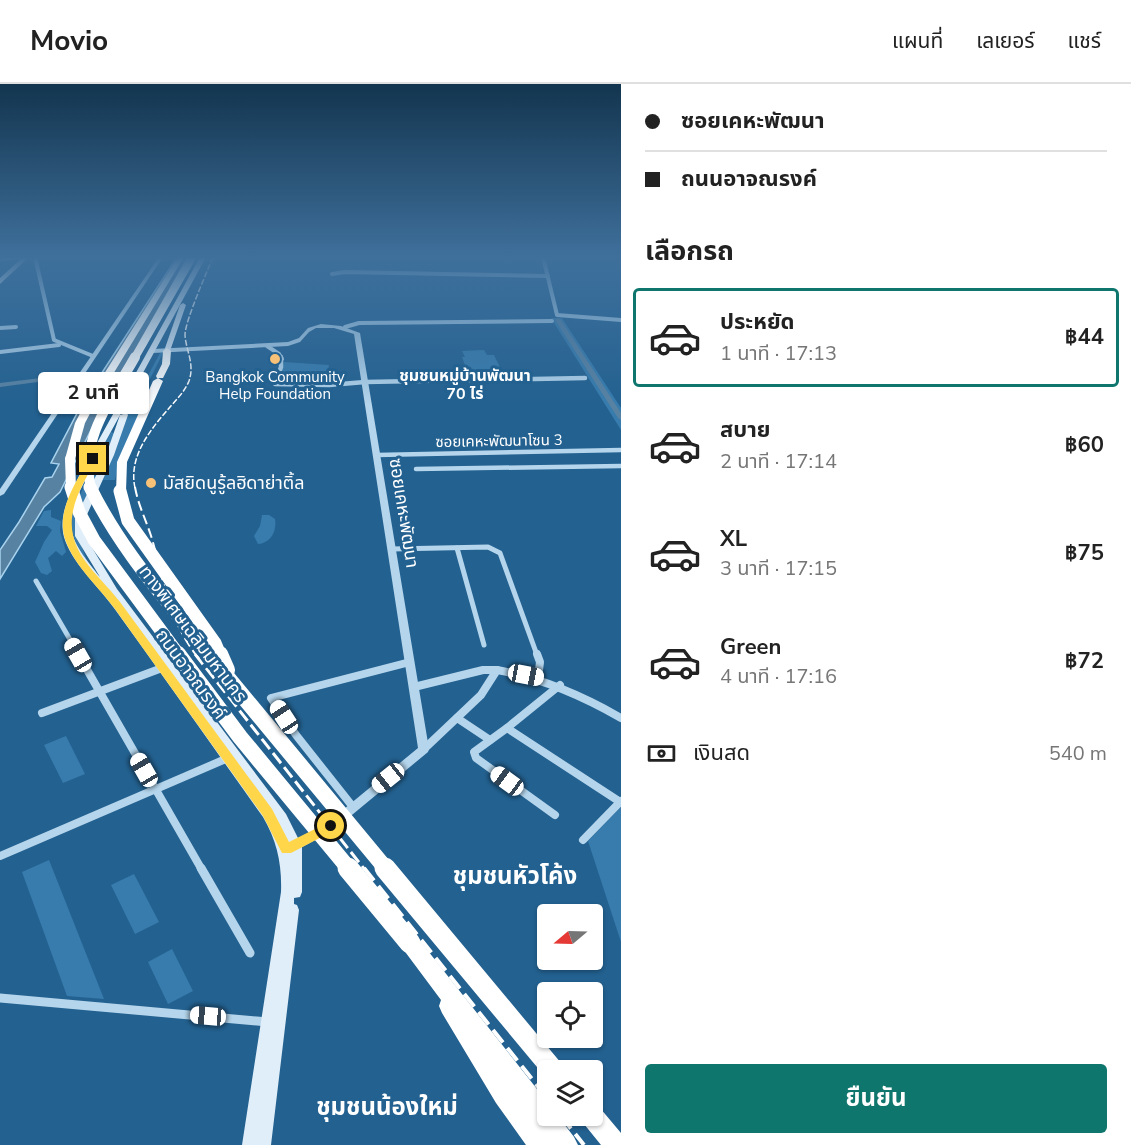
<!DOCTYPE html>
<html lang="th">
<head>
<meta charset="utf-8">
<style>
  body { margin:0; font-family:"Nunito Sans","Noto Sans Thai",sans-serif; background:#f2f2f2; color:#222; height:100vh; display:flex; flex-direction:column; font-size:22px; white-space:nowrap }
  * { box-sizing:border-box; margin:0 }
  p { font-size:20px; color:#767676 }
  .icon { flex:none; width:33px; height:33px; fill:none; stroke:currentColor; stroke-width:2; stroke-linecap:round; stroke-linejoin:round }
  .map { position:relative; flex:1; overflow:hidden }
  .side { display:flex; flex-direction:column; background:#fff; width:510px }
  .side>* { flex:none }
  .banner { display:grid; align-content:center; height:132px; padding:0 24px; background:#fff }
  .needle { width:39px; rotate:251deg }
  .tools { position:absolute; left:537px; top:820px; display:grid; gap:12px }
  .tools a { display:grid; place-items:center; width:66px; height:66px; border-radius:6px; background:#fff; box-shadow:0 2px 4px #0004; font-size:30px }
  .end { position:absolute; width:27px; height:27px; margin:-14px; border:8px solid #ffd54a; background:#111; box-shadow:0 0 0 3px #111 }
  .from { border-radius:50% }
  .bubble { position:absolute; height:42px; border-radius:6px; background:#fff; box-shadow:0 2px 4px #0004; font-size:20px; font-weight:700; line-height:42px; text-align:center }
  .car { position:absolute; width:18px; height:36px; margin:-18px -9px; border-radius:8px; box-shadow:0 0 4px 2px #0007; background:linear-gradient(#fff 24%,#345 0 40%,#fff 0 76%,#345 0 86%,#fff 0) }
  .banner b { display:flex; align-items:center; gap:21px; height:57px; font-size:22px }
  .banner b+b { border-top:2px solid #e0e0e0 }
  .banner i { width:15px; height:15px; background:#222 }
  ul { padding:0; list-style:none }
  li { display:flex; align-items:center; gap:18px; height:99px; margin:0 12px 9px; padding:0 12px; border:3px solid transparent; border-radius:6px }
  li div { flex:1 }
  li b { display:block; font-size:22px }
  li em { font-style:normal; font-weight:700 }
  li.on { border-color:#0f766e }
  li>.icon { width:54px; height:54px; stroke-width:1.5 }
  h2 { padding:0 24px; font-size:27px; line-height:72px }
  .pay { display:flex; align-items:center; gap:15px; height:66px; padding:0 24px; font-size:22px }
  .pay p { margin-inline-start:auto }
  .button { display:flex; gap:12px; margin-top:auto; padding:12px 24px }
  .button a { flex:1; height:69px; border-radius:6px; background:#0f766e; color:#fff; font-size:24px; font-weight:700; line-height:69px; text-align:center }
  header { display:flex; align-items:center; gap:36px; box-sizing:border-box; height:84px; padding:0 30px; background:#fff; border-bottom:2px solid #e0e0e0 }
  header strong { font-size:28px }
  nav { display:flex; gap:33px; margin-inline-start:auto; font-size:21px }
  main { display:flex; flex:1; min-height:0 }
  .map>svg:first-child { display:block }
  .green { fill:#377cad }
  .water { fill:#5882a2; stroke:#a8d2ed; stroke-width:1.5 }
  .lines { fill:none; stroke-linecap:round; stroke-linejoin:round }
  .canal { fill:#5882a2; fill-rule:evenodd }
  .minor-far4 { stroke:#b4d5ec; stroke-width:4 }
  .minor-far3 { stroke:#b4d5ec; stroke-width:4.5 }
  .minor-far2 { stroke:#b4d5ec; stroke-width:5 }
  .minor-far1 { stroke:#b4d5ec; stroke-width:8 }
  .minor { stroke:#b4d5ec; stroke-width:9 }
  .tertiary { fill:#b4d5ec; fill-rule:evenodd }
  .secondary { fill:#e0eef9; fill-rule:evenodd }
  .primary { fill:#f9fcff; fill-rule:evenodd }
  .motorway { fill:#fff; fill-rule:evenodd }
  .rail-far3 { stroke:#fff; stroke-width:1.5; stroke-dasharray:6 2; stroke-linecap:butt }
  .rail-far2 { stroke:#fff; stroke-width:2; stroke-dasharray:10 4.5; stroke-linecap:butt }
  .rail-far1 { stroke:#fff; stroke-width:3; stroke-dasharray:13 5; stroke-linecap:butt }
  .rail { stroke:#fff; stroke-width:4; stroke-dasharray:16 7; stroke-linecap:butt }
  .motorway-bridge-far4 { stroke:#fff; stroke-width:8 }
  .motorway-bridge-far3 { stroke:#fff; stroke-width:10 }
  .motorway-bridge-far2 { stroke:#fff; stroke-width:13 }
  .motorway-bridge-far1 { stroke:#fff; stroke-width:16 }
  .motorway-bridge { stroke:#fff; stroke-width:21 }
  .route { fill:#ffd54a }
  .poi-dot { fill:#f7c177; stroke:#236190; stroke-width:2 }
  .labels { text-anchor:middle; stroke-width:6; stroke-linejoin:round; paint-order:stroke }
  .far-poi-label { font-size:15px; fill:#fff; stroke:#236190 }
  .far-street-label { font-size:15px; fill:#fff; stroke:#236190 }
  .far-neighbourhood-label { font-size:16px; font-weight:bold; fill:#fff; stroke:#236190 }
  .poi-label { font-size:18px; fill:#fff; stroke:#236190; text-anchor:start }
  .street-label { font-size:18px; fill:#fff; stroke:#236190 }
  .near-neighbourhood-label { font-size:24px; font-weight:bold; fill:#fff; stroke:#236190 }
</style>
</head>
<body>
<header>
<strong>Movio</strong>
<nav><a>แผนที่</a><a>เลเยอร์</a><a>แชร์</a></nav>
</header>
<main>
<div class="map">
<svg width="621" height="1061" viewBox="0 0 621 1061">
  <rect width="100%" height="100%" fill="#236190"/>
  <g class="green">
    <polygon points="551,234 562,234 621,324 621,346"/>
    <polygon points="484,266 487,271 494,271 505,294 470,295 462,273 465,273 462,267"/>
    <polygon points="160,269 163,269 142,311 137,335 120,373 115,396 103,396 127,331"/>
    <polygon points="284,278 329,281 325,300 277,299"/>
    <path d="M111,348L114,349L106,373L76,435L75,445L87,477C76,461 69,447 72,427Z"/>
    <polygon points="51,426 51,433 61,437 60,447 66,468 62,472 56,467 48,474 52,487 47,491 41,489 35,478 44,458 52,446 47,442 36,442 44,427"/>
    <path d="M262,431H269L275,435C277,447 271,459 258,460L254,452L260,442Z"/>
    <polygon points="66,652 85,690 63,699 44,661"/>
    <polygon points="621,723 621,858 588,757"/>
    <polygon points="49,776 104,915 67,912 22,788"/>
    <polygon points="134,790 159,838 135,850 111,801"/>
    <polygon points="172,865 193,907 168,920 148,878"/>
  </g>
  <polygon class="water" points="177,173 196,173 145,262 101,326 60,408 44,423 0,495 0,466 19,438 45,394 52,393 59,380 51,379 83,318"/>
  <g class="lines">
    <g class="canal">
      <polygon points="558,234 561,236 621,329 621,336 618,334 555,236"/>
      <polygon points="73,290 76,292 75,293 0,303 0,299"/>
    </g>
    <g class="minor-far4">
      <polyline points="35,173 54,256 93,272"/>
      <polyline points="543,173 557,231 621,236"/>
      <polyline points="332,190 345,188 548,192"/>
      <polyline points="345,243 359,239 552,237"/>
      <polyline points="0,244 16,243"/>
      <polyline points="267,262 279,270 282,275"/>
      <polyline points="0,268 59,261"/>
    </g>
    <g class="minor-far3">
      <polyline points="281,273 281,283 275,300 329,301 365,298 585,294"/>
      <polyline points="377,371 621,366"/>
      <polyline points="416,385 621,382"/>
    </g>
    <g class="minor-far2">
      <polyline points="457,464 484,561"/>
      <polyline points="392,465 488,463 500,469 537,571"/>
      <polyline points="36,497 79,571"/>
    </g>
    <g class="minor-far1">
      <polyline points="78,570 202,786"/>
      <polyline points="537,570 540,578 538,594"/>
      <polyline points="414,603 483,586 497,586"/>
      <polyline points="42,629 162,584"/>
      <polyline points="457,634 490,656"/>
      <polyline points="507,644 560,601"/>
      <path d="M424,665L481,611L497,586C542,594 581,611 621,634"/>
      <polyline points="353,723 296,651 271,614 410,578"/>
      <polyline points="555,731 476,674 474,668 507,644 620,718"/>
      <polyline points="583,756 621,717"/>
      <polyline points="0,772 228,674"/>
    </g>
    <g class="minor">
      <polyline points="201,784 250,869"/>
      <polyline points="0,914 268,938"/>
    </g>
    <g class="tertiary">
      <polygon points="22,173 40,173 0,177 0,175"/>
      <polygon points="159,173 163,173 4,410 0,412 0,405"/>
      <polygon points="321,240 341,242 360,249 429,665 428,668 335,745 295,767 291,766 289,762 291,758 327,739 418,664 354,250 334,244 316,244 309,248 300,258 288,262 153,269 150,267 153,265 288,258 299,254 308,244"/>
    </g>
    <g class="secondary">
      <path d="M200,173H206L89,388C83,402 73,418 71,433C68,456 87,476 100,493L75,452V435L106,371L120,331L127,329L128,331L114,371L85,435V452L117,505L286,730L302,762V808L300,813L294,814V820L297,821L299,826L271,1061H242L281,808C282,780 277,757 263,733C213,663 164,593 114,524C99,503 71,478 64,453C58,429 71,409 81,388Z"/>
      <polygon points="183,219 186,221 170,267 165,268 164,267 180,221"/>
    </g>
    <polygon class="primary" points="23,173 29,173 0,200 0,194"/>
    <g class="motorway">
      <polygon points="178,173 184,173 95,320 85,339 75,375 74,377 66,377 65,375 75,339 85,320"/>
      <polygon points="167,264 171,267 170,280 163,294 157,294 156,292 162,280 163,267"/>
      <polygon points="158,294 163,297 127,378 126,407 120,410 116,409 117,378 153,297"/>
      <polygon points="410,850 417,853 548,1019 548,1032 558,1032 574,1053 578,1061 526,1061 496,1019 442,929 439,922 441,916 403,865 400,859 403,853"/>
      <polygon points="592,1021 600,1024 621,1049 621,1061 601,1061 584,1040 580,1032 592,1032"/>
    </g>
    <path class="rail-far3" d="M135,404C128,372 151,345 170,323C177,315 185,307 189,297C195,280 186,267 185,251C185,237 207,188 213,173"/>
    <path class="rail-far2" d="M135,403C138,421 147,438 152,455C165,500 167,532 196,571"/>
    <polyline class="rail-far1" points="195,570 365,786"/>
    <g class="rail">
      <polyline points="364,784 548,1015"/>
      <polyline points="561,1032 584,1061"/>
    </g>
    <polyline class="motorway-bridge-far4" points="134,275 192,173"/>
    <g class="motorway-bridge-far3">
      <polyline points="70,375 71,404"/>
      <path d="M91,404C79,355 112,314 135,273"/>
    </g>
    <g class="motorway-bridge-far2">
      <polyline points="71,403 79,428 94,456 179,571"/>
      <path d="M90,403C120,465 167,517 209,571"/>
      <polyline points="120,407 128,437 215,559 220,571"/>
    </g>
    <g class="motorway-bridge-far1">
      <polyline points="178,570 240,653 350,786"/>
      <polyline points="208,570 387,786"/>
      <polyline points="220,570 227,586"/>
    </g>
    <g class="motorway-bridge">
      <polyline points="348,784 410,859"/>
      <polyline points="385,784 554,987"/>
    </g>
  </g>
  <linearGradient id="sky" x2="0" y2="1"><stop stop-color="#13354f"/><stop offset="0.54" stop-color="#3f709c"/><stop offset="1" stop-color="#3f709c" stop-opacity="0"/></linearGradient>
  <rect width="621" height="321" fill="url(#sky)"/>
  <path class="route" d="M93,372L96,375C84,399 67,423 73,451C78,477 105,498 120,518C171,587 221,656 272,725L289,758L331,737L335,738L337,742L335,746L291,769H282L263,732C214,663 164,594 115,525C99,503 74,482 65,455C56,427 76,398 89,375Z"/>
  <g class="poi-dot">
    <circle cx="275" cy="275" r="6"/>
    <circle cx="151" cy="399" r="6"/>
  </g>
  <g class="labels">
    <g class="far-poi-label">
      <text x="275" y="298">Bangkok Community<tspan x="275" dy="17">Help Foundation</tspan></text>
    </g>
    <g class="far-street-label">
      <text transform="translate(499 357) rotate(-1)" y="5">ซอยเคหะพัฒนาโซน 3</text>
    </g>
    <g class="far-neighbourhood-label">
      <text x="465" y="297">ชุมชนหมู่บ้านพัฒนา<tspan x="465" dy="18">70 ไร่</tspan></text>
    </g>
    <g class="poi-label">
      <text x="163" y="405">มัสยิดนูรู้ลฮิดาย่าติ้ล</text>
    </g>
    <g class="street-label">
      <text transform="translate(404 429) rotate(81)" y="6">ซอยเคหะพัฒนา</text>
      <text transform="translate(193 550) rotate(53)" y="6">ทางพิเศษเฉลิมมหานคร</text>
      <text transform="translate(191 590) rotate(54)" y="6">ถนนอาจณรงค์</text>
    </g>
    <g class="near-neighbourhood-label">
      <text x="515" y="800">ชุมชนหัวโค้ง</text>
      <text x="387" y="1031">ชุมชนน้องใหม่</text>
    </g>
  </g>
</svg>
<div class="tools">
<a><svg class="needle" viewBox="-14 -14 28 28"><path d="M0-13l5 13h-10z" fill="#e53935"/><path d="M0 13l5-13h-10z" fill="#767676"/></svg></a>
<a><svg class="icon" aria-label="locate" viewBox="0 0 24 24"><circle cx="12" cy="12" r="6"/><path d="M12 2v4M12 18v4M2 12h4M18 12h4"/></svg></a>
<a><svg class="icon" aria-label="layers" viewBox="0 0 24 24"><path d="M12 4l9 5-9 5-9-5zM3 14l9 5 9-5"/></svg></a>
</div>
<i class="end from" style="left:331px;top:742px"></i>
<i class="end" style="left:93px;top:375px"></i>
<div class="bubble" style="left:38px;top:288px;width:111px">2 นาที</div>
<i class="car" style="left:78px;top:571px;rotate:330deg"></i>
<i class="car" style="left:526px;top:591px;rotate:101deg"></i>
<i class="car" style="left:284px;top:633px;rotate:327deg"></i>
<i class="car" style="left:144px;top:686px;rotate:330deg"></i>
<i class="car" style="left:388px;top:694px;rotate:231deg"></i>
<i class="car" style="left:507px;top:697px;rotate:306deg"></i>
<i class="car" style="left:208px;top:932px;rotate:275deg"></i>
</div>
<section class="side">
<div class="banner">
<b><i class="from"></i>ซอยเคหะพัฒนา</b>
<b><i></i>ถนนอาจณรงค์</b>
</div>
<h2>เลือกรถ</h2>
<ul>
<li class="on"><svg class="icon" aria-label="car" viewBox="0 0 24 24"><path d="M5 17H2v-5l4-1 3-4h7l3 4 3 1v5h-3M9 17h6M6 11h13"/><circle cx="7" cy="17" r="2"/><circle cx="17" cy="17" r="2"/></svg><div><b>ประหยัด</b><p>1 นาที · 17:13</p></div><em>฿44</em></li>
<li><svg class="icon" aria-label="car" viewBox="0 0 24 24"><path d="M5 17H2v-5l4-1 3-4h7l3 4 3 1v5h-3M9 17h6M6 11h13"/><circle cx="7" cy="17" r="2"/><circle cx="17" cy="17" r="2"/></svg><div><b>สบาย</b><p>2 นาที · 17:14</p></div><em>฿60</em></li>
<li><svg class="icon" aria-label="car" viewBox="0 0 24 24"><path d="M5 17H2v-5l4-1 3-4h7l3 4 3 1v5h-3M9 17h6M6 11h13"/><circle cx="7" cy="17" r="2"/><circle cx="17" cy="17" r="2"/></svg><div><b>XL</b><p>3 นาที · 17:15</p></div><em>฿75</em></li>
<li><svg class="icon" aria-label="car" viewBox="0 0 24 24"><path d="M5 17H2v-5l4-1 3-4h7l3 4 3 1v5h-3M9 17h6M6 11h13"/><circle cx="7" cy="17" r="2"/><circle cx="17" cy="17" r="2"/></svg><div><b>Green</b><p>4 นาที · 17:16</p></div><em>฿72</em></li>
</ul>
<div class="pay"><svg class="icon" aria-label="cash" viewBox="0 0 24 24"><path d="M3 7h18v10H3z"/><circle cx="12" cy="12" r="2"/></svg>เงินสด<p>540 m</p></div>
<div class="button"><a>ยืนยัน</a></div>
</section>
</main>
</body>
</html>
